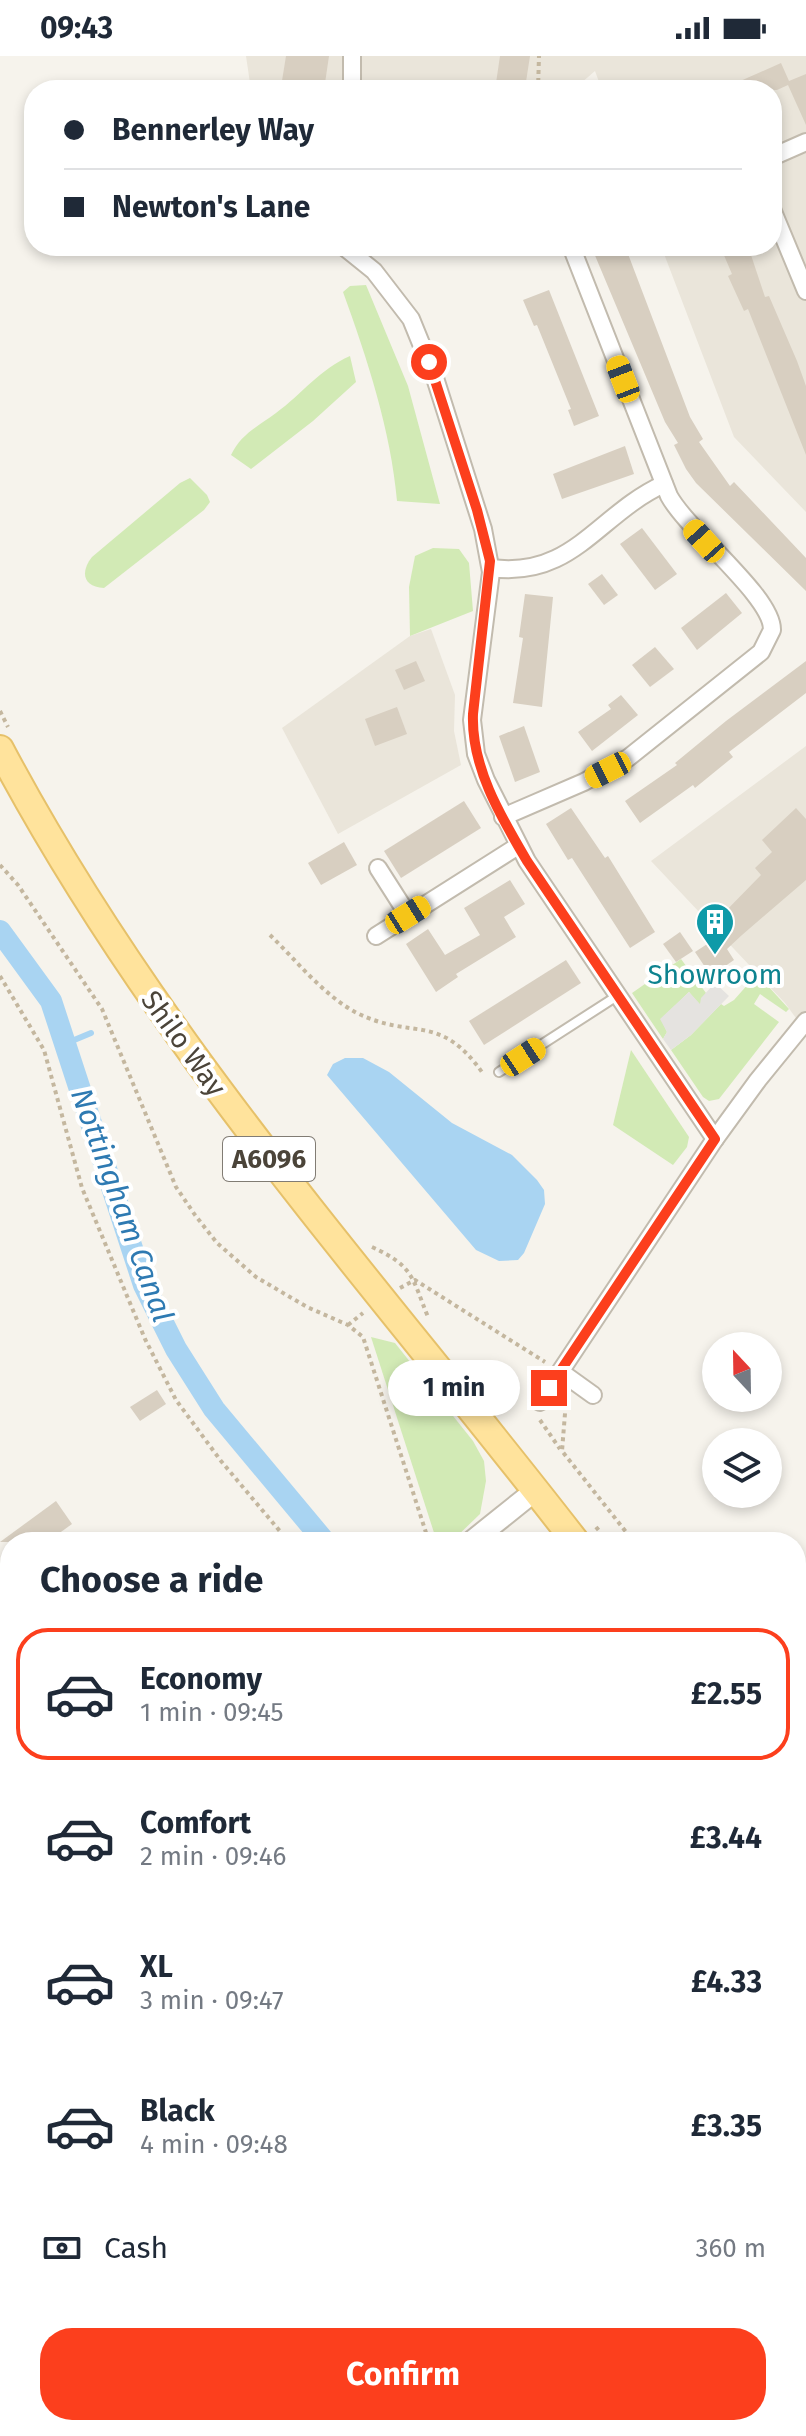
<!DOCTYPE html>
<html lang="en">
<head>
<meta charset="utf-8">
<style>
  body { margin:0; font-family:"Fira Sans",sans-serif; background:#f2f2f3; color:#1f2937; height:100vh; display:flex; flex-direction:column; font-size:30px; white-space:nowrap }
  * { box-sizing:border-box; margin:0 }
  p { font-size:26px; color:#747a83 }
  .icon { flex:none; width:44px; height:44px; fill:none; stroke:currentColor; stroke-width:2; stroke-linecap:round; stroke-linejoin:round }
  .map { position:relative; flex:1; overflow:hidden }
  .panel { position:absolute; left:0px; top:1476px; width:806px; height:904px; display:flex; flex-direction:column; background:#fff; border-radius:32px 32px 0 0; box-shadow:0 4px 12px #0003 }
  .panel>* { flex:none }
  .hud { position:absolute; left:24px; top:24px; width:758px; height:176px; border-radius:32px; box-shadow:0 4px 12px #0003; display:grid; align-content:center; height:176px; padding:0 40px; background:#fff }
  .needle { width:52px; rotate:338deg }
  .controls { position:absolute; left:702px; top:1276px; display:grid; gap:16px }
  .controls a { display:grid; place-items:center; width:80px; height:80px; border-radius:50%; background:#fff; box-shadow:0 4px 12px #0003; font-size:40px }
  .end { position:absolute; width:36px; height:36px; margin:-18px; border:10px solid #fc3f1d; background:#fff; box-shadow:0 0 0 4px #fff }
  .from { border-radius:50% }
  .bubble { position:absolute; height:56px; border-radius:28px; background:#fff; box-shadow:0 4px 12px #0003; font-size:26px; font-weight:700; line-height:56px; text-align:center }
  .car { position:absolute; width:24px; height:48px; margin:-24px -12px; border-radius:10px; box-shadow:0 0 6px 2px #0007; background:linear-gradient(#f5c518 24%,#345 0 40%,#f5c518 0 76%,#345 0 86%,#f5c518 0) }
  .hud b { display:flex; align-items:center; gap:28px; height:76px; font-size:30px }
  .hud b+b { border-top:2px solid #e0e1e3 }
  .hud i { width:20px; height:20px; background:#1f2937 }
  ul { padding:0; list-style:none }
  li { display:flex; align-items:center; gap:24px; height:132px; margin:0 16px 12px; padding:0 24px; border:4px solid transparent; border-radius:32px }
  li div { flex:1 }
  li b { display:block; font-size:30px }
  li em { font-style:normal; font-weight:700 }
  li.on { border-color:#fc3f1d }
  li>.icon { width:72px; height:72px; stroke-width:1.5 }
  h2 { padding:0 40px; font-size:36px; line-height:96px }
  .pay { display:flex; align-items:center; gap:20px; height:88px; padding:0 40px; font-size:30px }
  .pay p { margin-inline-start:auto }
  .cta { display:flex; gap:16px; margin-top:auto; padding:16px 40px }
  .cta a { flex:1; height:92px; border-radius:32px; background:#fc3f1d; color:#fff; font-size:32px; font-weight:700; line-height:92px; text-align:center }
  .status { display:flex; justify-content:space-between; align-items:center; height:56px; padding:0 40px; background:#fff; direction:ltr }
  .status svg { height:22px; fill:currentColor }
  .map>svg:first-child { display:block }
  .residential { fill:#eae5da }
  .green { fill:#d2eab5 }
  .parking { fill:#e5e3e0 }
  .water { fill:#a9d4f2 }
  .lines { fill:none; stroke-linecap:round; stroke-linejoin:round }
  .stream { stroke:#a9d4f2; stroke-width:6 }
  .canal { stroke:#a9d4f2; stroke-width:22 }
  .building { fill:#d8cfc1 }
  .service-casing { stroke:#c2bbae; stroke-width:12 }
  .minor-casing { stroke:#c2bbae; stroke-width:20 }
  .tertiary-casing { stroke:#c2bbae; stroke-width:24 }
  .primary-casing { stroke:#e6c16a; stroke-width:30 }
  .path { stroke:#c4b79f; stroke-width:4; stroke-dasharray:4 4; stroke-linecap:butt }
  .service { stroke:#fff; stroke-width:8 }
  .minor { stroke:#fff; stroke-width:16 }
  .tertiary { stroke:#fff; stroke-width:20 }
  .primary { stroke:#ffe39c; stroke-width:26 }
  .route { stroke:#fc3f1d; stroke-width:10 }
  .labels { text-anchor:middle; stroke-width:8; stroke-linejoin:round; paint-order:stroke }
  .shield { fill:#fff; stroke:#817c74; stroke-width:2 }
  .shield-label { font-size:26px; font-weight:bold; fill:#4b4439 }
  .culture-label { font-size:28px; fill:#0d838f; stroke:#fff }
  .street-label { font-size:28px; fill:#4b4439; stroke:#fff }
  .water-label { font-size:30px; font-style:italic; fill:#2e7ab2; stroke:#fff }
</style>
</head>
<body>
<div class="status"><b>09:43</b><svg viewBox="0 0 49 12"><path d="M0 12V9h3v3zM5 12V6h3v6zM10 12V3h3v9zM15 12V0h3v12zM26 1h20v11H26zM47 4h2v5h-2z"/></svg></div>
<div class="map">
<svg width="806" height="2380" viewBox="0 0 806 2380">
  <rect width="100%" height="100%" fill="#f6f3ec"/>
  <g class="residential">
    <polygon points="246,0 806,0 806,456 734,381 661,190 772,190 772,34 602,34 595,15 573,34 251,34"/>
    <polygon points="431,573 455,639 454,675 461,709 338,778 282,672 410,580"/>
    <polygon points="806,690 806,976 785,947 651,805"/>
    <polygon points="796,1961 806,1978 806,2246 796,2234"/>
    <polygon points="796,2308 806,2319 806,2380 632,2380 626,2370 796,2370"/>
  </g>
  <g class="green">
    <path d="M366,229L408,330L440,448L397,445C391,375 367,302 343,236L350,230Z"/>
    <path d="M350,300L356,326L313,365L251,413L231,399C241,378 257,371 276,357C302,338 320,313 350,300Z"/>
    <path d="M190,422L207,439L210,446L204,454L104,532C83,531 80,516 92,501L180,427Z"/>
    <polygon points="433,492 459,493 469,507 473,555 410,580 409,531 415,500"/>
    <polygon points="681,903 706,937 700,949 689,936 661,963 667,976 663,983 632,937"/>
    <polygon points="757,918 789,953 786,956 760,938 754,948 779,966 719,1043 709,1045 703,1041 671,994 691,979 721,948 724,950 734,944"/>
    <polygon points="631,994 689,1081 687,1091 673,1109 613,1069"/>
    <polygon points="371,1281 395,1287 473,1385 484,1405 486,1425 480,1458 451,1486 437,1486"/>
    <polygon points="796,1814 806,1828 806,1943 796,1929"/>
  </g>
  <polygon class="parking" points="715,927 729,940 691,979 671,994 663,983 667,976 660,963 689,936 700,948 701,942"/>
  <polygon class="water" points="345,1002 363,1002 389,1016 452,1067 512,1099 537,1124 544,1134 545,1148 524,1197 518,1204 499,1205 476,1194 327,1019 333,1008"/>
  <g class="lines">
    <polyline class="stream" points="67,987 91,977"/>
    <g class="canal">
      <polyline points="0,875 51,945 144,1229 176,1293 214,1353 325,1486"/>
      <polyline points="796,2258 806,2268"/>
    </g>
  </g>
  <g class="building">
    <polygon points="286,0 329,0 324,34 281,31"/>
    <polygon points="500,0 530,0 525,32 496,27"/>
    <polygon points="781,7 789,25 806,18 806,69 788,29 777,34 720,34"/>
    <polygon points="591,190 625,190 690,361 703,383 699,386 730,430 734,426 806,502 806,535 696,427 686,413 674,389 678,387 665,366"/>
    <polygon points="720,190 748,190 765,241 769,240 797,305 806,330 806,399 748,253 744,255 728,220 732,218"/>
    <polygon points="549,234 599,360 574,370 568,354 571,353 537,269 534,270 523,244"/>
    <polygon points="625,390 634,418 562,443 553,418"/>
    <polygon points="642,472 677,518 655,534 620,488"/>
    <polygon points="602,518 618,539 604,549 588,528"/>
    <polygon points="726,537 742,557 697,594 681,572"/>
    <polygon points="525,538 553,541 542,651 513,647 523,582 519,581"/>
    <polygon points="655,591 674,613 650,631 632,609"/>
    <polygon points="416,605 425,625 404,634 395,614"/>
    <polygon points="806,605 806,637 729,696 733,701 695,732 693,729 640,767 625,745 677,709 675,707 726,665"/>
    <polygon points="621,639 638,659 592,695 578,676 611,653 608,649"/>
    <polygon points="397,651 407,678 375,690 365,663"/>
    <polygon points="524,670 540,716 515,726 499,680"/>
    <polygon points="464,745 481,772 401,822 384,795"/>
    <polygon points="571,752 605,802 608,800 655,876 630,892 572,802 568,804 546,768"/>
    <polygon points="796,752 806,763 806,824 742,879 727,893 734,904 711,920 695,896 727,875 716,865 761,819 755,812 772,796 762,784"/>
    <polygon points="344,786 357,809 321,829 308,807"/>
    <polygon points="510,824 525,848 504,861 516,881 456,918 458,921 436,936 406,888 428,873 445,899 480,879 464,852"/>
    <polygon points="680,876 693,895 676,906 663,888"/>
    <polygon points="566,904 581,927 484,989 469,965"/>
    <polygon points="157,1334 166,1348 140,1365 130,1351"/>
    <polygon points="56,1445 72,1468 47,1486 0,1486"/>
  </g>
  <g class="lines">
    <g class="service-casing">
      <g id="service">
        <polyline points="499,1016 617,940"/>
        <polyline points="796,1947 806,1965"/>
        <polyline points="640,2370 644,2380"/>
      </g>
    </g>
    <g class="minor-casing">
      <g id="minor">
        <polyline points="352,0 352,30"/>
        <polyline points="772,101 806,86"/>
        <polyline points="772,153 806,235"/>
        <polyline points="343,190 374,215 411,263 435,322 483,473 491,516 472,664 476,698 486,724 527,805 715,1083"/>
        <path d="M491,512C573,523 598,458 664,428"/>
        <path d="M503,761L584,726L628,702L761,596L772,574C773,541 689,476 669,440L571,190"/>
        <polyline points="378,812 408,859"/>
        <polyline points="376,880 518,790"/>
        <polyline points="561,1316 593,1339"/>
        <polyline points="540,1346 715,1083 758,1024 806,965"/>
      </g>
    </g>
    <g class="tertiary-casing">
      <g id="tertiary">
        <polyline points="471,1486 536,1434"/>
        <polyline points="0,1688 10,1686"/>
      </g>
    </g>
    <g class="primary-casing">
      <g id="primary">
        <path d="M0,693C156,988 374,1225 576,1486"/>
        <polyline points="796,1762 806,1774"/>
      </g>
    </g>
    <g class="path">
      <polyline points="538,34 539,0"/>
      <polyline points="0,655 8,671"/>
      <polyline points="0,809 18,829 102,953 176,1131 195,1159 217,1187 256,1221 307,1251 348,1269 363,1281 429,1486"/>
      <path d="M270,879C296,904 324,940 357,957C413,985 440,955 484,1019"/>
      <polyline points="0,920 44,994 82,1132 145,1283 176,1344 221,1405 289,1486"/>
      <path d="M372,1191C414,1210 412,1222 428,1261"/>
      <polyline points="400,1232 415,1224 545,1306"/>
      <polyline points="348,1269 363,1257"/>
      <polyline points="563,1343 566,1345 562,1395 634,1486"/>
      <polyline points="540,1364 560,1393"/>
      <polyline points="596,1471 608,1486"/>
      <polyline points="796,1729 804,1740"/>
      <polyline points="796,2294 806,2305"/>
    </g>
    <use href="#service" class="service"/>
    <use href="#minor" class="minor"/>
    <use href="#tertiary" class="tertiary"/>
    <use href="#primary" class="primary"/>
  </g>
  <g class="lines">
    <path class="route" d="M429,306L477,454L490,505L473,658C471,711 501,761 527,805L715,1083L549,1332"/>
  </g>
  <defs>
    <g id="building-pin" transform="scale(2)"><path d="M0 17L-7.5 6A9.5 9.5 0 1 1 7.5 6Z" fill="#0f9aa8" stroke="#fff"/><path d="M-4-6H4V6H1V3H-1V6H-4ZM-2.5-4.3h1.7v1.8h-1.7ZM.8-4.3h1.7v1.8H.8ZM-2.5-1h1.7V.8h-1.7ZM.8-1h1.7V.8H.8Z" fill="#fff"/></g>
  </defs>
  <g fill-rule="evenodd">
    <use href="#building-pin" x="715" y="866"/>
  </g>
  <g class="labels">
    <rect class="shield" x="223" y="1081" width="92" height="44" rx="6"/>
    <g class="shield-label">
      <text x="269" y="1112">A6096</text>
    </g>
    <g class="culture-label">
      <text x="715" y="928">Showroom</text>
    </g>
    <g class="street-label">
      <text transform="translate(184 987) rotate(54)" y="10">Shilo Way</text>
    </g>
    <g class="water-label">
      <text transform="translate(122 1149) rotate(70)" y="10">Nottingham Canal</text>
    </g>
  </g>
</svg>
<div class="controls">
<a><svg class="needle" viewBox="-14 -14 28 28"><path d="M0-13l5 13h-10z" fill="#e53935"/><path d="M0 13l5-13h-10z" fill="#747a83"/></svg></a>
<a><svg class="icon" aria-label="layers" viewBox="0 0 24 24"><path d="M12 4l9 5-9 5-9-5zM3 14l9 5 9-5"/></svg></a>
</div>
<i class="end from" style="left:429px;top:306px"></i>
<i class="end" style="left:549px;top:1332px"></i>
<div class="bubble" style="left:388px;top:1304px;width:132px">1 min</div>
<i class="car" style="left:623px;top:323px;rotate:339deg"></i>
<i class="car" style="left:704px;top:485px;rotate:318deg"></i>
<i class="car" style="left:608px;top:714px;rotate:243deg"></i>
<i class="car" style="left:408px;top:859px;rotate:58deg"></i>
<i class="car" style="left:523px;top:1001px;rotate:57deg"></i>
<div class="hud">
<b><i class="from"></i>Bennerley Way</b>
<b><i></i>Newton's Lane</b>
</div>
<section class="panel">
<h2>Choose a ride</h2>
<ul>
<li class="on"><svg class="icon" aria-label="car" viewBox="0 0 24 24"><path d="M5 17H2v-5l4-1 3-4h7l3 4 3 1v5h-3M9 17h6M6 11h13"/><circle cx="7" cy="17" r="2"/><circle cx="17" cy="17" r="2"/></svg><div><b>Economy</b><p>1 min · 09:45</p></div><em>£2.55</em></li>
<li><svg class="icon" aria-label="car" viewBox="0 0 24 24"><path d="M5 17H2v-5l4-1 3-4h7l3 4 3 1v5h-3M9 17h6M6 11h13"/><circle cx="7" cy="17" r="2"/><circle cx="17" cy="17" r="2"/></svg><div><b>Comfort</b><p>2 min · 09:46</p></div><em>£3.44</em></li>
<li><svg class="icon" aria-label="car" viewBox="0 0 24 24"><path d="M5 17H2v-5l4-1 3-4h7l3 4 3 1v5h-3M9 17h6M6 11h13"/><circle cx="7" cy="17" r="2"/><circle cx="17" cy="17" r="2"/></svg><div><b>XL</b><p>3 min · 09:47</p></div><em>£4.33</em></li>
<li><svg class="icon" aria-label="car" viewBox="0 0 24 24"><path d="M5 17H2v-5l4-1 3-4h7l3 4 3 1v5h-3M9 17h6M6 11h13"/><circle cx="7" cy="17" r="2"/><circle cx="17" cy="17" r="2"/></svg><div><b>Black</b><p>4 min · 09:48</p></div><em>£3.35</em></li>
</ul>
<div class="pay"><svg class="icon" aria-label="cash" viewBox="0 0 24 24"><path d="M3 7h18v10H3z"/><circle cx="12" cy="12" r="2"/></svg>Cash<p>360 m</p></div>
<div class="cta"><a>Confirm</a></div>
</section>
</div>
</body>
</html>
